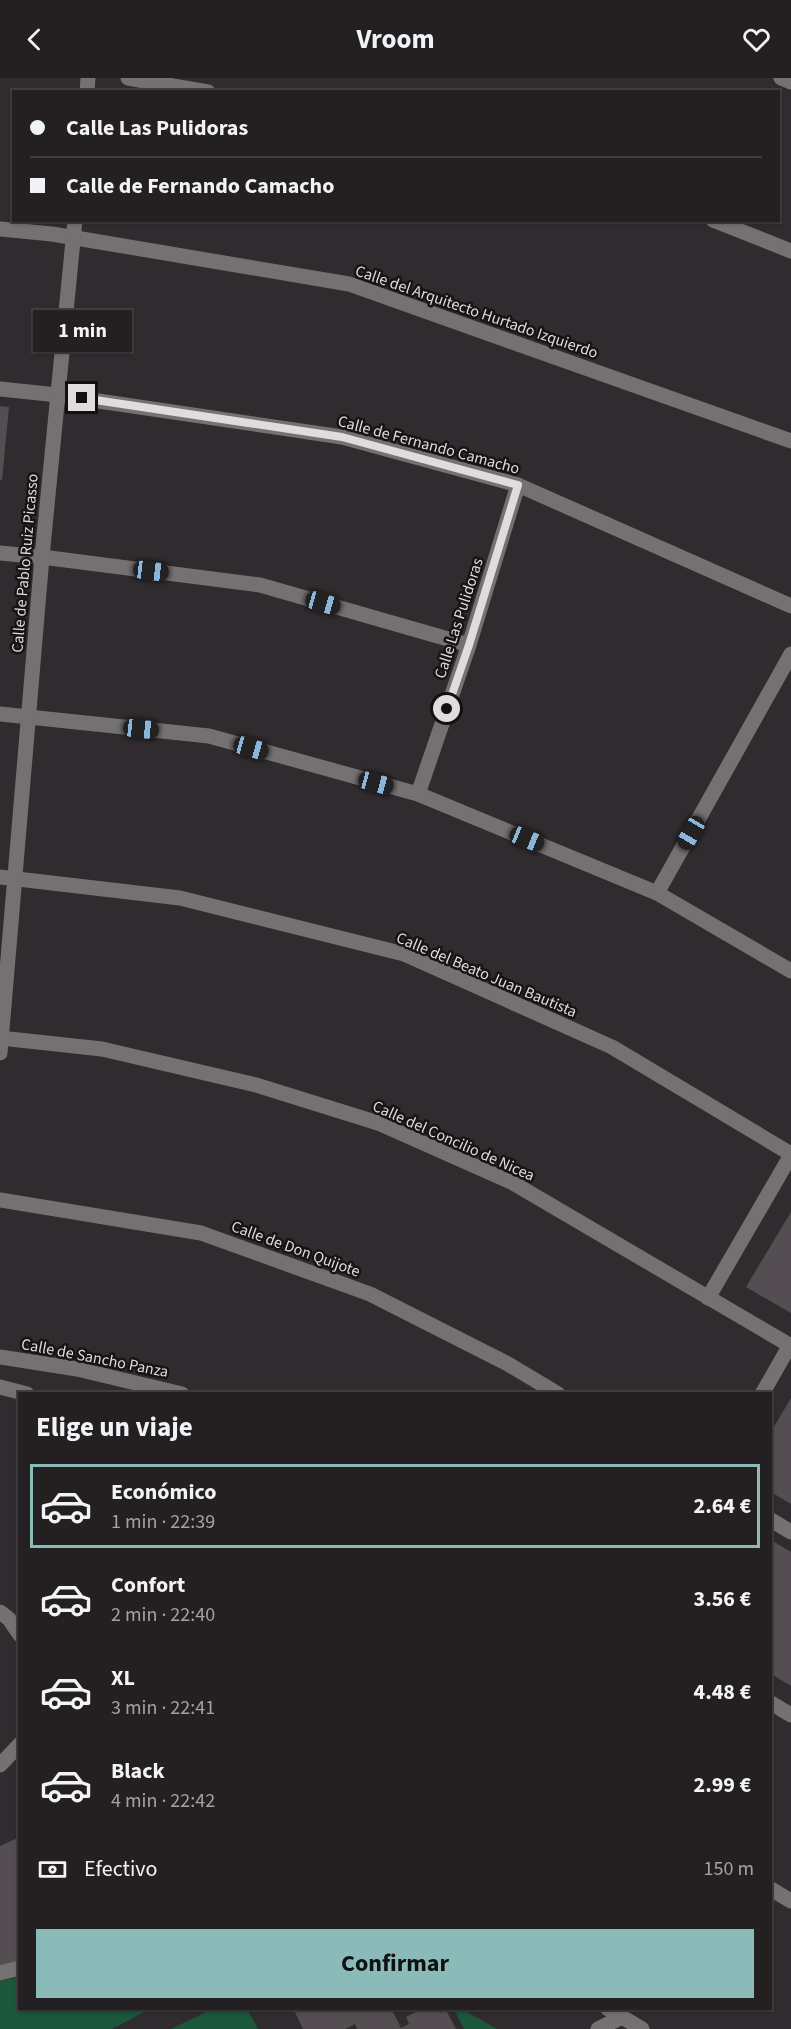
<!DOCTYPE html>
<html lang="es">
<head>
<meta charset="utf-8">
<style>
  body { margin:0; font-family:"Source Sans 3",sans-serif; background:#2c282a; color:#f1f3f6; height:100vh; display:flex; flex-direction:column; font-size:22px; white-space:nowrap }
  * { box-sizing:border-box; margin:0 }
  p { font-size:20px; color:#a3a3a5 }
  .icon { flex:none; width:33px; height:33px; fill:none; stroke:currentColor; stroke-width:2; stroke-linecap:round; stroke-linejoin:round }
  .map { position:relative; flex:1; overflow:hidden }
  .details { position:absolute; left:18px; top:1314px; width:754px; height:618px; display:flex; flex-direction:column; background:#242022; border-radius:0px; box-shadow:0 2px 4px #0004,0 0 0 2px #413e40 }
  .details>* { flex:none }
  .guide { position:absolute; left:12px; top:12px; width:768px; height:132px; border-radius:0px; box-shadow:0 2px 4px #0004,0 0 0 2px #413e40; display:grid; align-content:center; height:132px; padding:0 18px; background:#242022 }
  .end { position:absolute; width:27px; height:27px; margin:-14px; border:8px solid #dfdbde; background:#111; box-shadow:0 0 0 3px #111 }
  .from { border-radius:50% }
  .bubble { position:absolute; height:42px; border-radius:0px; background:#242022; box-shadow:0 2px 4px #0004,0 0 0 2px #413e40; font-size:20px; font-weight:700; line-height:42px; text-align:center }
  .car { position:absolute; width:18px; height:36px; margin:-18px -9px; border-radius:8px; box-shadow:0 0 4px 2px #0007; background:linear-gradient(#222 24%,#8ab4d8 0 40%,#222 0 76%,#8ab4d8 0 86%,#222 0) }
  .guide b { display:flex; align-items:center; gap:21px; height:57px; font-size:22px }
  .guide b+b { border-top:2px solid #413e40 }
  .guide i { width:15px; height:15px; background:#f1f3f6 }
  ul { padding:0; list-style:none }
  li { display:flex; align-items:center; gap:18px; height:84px; margin:0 12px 9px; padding:0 6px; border:3px solid transparent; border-radius:0px }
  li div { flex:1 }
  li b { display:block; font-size:22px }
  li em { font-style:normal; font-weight:700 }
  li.selected { border-color:#8bbbb9 }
  li>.icon { width:54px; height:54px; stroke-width:1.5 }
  h2 { padding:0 18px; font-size:27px; line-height:72px }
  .pay { display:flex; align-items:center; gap:15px; height:66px; padding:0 18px; font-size:22px }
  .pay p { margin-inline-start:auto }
  .button { display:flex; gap:12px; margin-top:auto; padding:12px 18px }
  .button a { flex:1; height:69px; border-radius:0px; background:#8bbbb9; color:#111; font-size:24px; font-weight:700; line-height:69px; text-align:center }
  header { display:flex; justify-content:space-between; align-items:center; height:78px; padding:0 18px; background:#242022; font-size:27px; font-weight:700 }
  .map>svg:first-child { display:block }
  .green { fill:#1b573b }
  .building { fill:#544e52 }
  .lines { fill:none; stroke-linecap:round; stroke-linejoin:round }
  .minor { stroke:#747173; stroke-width:15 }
  .route { stroke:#dfdbde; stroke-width:8 }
  .labels { text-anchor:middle; stroke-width:5; stroke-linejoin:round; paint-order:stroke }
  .street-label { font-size:16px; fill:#dfdbde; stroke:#161416 }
</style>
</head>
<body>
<header><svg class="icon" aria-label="back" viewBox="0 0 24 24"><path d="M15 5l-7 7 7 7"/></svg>Vroom<svg class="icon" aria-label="heart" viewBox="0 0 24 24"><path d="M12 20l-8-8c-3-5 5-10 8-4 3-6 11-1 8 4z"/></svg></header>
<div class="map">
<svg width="791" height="1951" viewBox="0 0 791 1951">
  <rect width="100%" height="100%" fill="#302b2e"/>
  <g class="green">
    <polygon points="19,1899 20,1930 150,1931 112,1951 0,1951 0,1903"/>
    <polygon points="213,1931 247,1931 258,1951 171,1951"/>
    <polygon points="454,1931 462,1931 497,1951 464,1951"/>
  </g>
  <g class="building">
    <polygon points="0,328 9,329 2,402 0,402"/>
    <polygon points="791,1134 791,1235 746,1209"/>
    <polygon points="791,1320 791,1426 771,1414 771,1354"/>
    <polygon points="771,1462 791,1474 791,1608 771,1596"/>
    <polygon points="20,1759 20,1884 0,1889 0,1768"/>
    <polygon points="293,1930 391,1930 401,1950 409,1946 406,1939 423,1930 439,1930 440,1935 446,1932 456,1951 357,1951 355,1946 345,1951 303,1951"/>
  </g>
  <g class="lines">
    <g class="minor">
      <polyline points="128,0 208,14"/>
      <polyline points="781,0 791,4"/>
      <polyline points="87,14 88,0"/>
      <polyline points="713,142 791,173"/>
      <polyline points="0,151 52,156 349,206 791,363"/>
      <polyline points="0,311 58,317 342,359 518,407 791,528"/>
      <polyline points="0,475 42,479 260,507 469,567"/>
      <polyline points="0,636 209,658 418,716 657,815 791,893"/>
      <polyline points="418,716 469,567 518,407"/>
      <polyline points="0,799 180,820 404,876 612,969 791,1076"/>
      <polyline points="657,815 791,576"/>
      <polyline points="0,960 102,971 256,1007 378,1045 513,1105 791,1268"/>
      <polyline points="0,975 42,479 75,142"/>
      <polyline points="0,1122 201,1155 370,1216 508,1286 558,1316"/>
      <polyline points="708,1220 791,1077"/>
      <polyline points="0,1279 77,1291 182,1316"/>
      <polyline points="0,1309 27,1316"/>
      <polyline points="762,1316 790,1267"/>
      <polyline points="771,1442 791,1454"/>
      <polyline points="0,1534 9,1541 20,1557"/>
      <polyline points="771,1625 791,1637"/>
      <polyline points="0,1687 20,1666"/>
      <polyline points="771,1811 791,1823"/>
      <polyline points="0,1895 20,1890"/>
      <polyline points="607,1930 642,1951"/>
      <polyline points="598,1951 622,1939"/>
    </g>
  </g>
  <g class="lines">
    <polyline class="route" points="82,320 342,359 518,407 469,567 447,631"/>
  </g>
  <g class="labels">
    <g class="street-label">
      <text transform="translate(477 233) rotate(19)" y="6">Calle del Arquitecto Hurtado Izquierdo</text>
      <text transform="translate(429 366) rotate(15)" y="6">Calle de Fernando Camacho</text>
      <text transform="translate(24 485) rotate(-85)" y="6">Calle de Pablo Ruiz Picasso</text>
      <text transform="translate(458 540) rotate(-72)" y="6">Calle Las Pulidoras</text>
      <text transform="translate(487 896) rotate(23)" y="6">Calle del Beato Juan Bautista</text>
      <text transform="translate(454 1062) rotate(24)" y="6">Calle del Concilio de Nicea</text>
      <text transform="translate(296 1170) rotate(20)" y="6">Calle de Don Quijote</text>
      <text transform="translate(95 1279) rotate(11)" y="6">Calle de Sancho Panza</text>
    </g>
  </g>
</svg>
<i class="end from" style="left:447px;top:631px"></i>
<i class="end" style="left:82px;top:320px"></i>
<div class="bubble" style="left:33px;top:232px;width:99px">1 min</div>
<i class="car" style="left:151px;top:493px;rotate:97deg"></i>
<i class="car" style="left:323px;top:525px;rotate:106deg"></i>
<i class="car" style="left:141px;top:651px;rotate:96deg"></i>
<i class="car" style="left:251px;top:670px;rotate:106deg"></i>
<i class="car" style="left:376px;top:705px;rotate:105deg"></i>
<i class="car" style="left:691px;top:755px;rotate:210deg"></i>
<i class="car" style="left:527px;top:761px;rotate:112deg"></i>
<div class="guide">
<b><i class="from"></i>Calle Las Pulidoras</b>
<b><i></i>Calle de Fernando Camacho</b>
</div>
<section class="details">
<h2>Elige un viaje</h2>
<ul>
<li class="selected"><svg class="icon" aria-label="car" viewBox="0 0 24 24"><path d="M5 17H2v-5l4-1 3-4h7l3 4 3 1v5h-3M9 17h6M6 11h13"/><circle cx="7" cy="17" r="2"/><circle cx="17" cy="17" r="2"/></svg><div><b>Económico</b><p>1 min · 22:39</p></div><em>2.64 €</em></li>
<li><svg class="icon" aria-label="car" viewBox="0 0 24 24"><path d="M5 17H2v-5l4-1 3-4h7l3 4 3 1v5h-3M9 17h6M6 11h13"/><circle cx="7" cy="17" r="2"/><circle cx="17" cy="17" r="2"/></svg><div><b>Confort</b><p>2 min · 22:40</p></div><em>3.56 €</em></li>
<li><svg class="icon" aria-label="car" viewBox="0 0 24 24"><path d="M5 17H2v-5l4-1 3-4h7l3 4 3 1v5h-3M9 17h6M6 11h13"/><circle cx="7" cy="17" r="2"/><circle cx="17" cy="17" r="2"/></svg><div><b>XL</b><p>3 min · 22:41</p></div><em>4.48 €</em></li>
<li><svg class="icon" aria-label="car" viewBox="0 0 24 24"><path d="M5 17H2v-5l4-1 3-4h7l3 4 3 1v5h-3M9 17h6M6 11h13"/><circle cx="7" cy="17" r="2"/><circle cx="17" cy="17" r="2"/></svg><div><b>Black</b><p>4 min · 22:42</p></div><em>2.99 €</em></li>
</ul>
<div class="pay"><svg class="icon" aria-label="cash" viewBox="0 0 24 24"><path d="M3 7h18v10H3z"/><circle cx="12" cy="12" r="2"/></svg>Efectivo<p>150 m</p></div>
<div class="button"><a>Confirmar</a></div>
</section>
</div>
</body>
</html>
